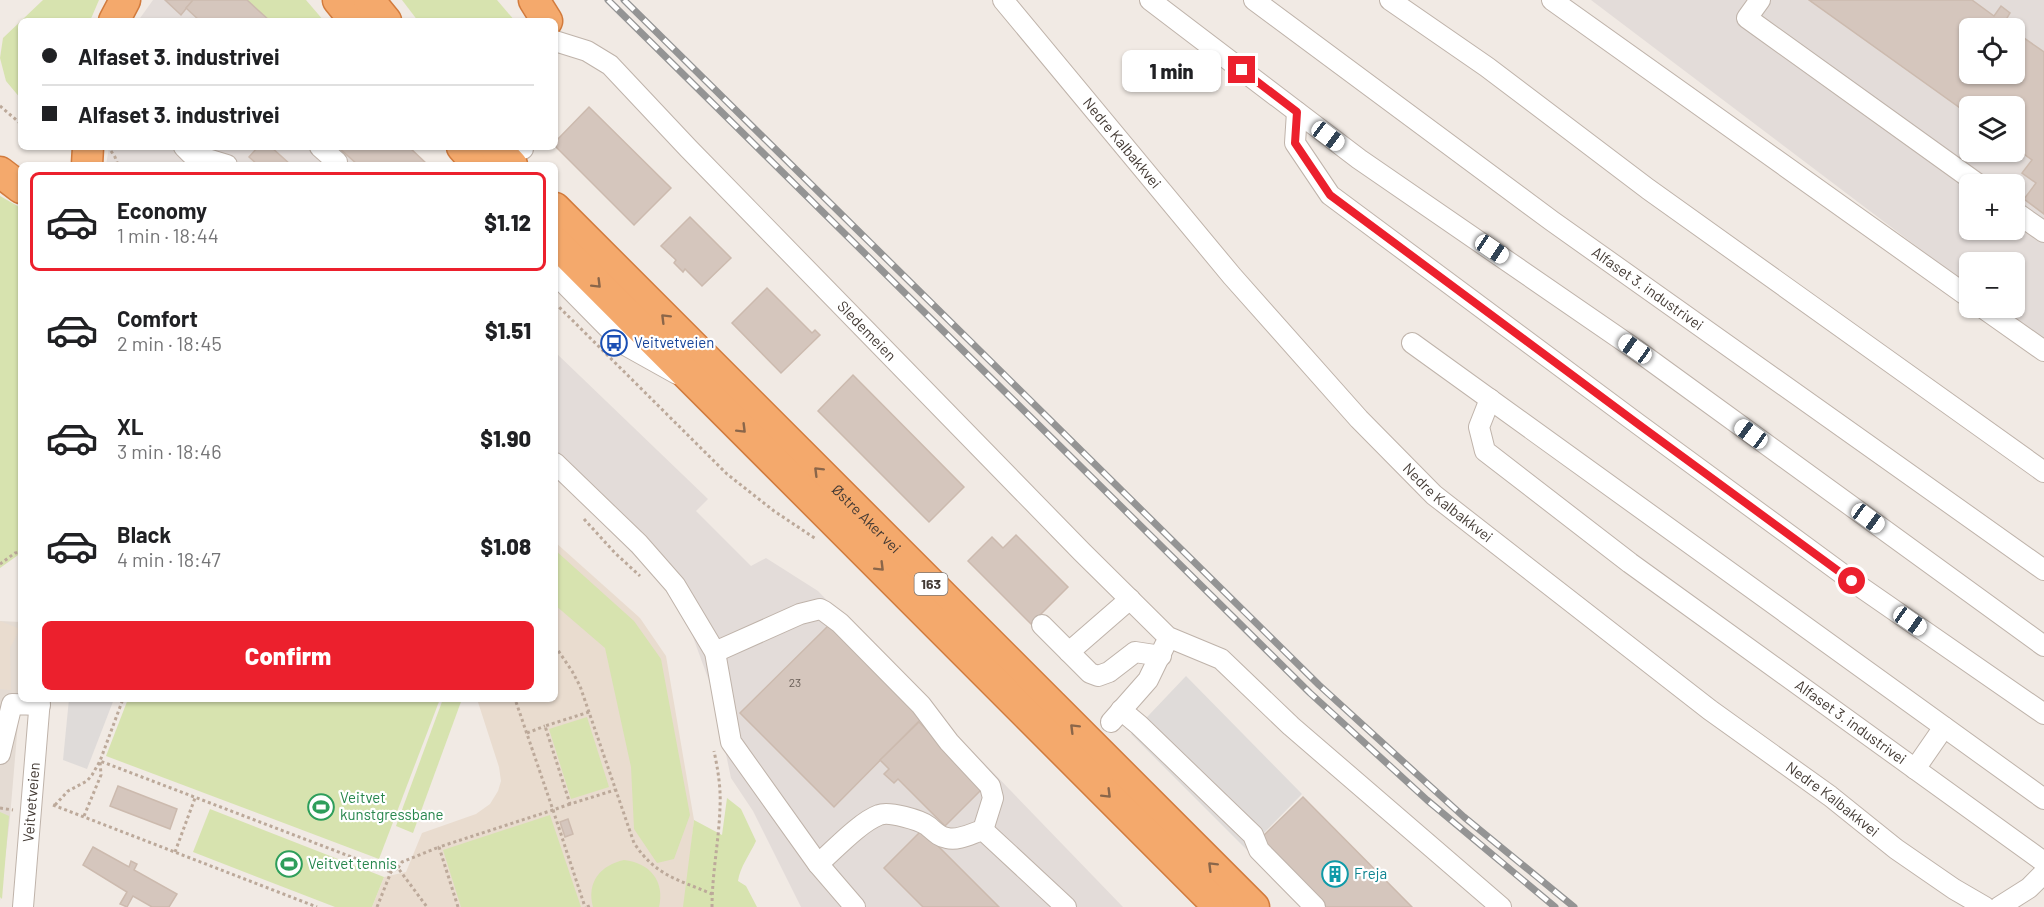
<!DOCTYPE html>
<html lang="en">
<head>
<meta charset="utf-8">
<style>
  body { margin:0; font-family:Barlow,sans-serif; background:#f6f6f6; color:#202124; height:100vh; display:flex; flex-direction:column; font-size:22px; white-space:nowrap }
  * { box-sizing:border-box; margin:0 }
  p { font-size:20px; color:#757577 }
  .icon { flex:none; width:33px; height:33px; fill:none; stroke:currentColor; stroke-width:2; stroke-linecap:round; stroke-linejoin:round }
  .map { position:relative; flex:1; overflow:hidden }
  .side { position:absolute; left:18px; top:162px; width:540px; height:540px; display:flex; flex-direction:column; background:#fff; border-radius:9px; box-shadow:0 2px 4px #0004 }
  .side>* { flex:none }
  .top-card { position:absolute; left:18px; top:18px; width:540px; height:132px; border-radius:9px; box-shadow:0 2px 4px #0004; display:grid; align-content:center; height:132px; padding:0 24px; background:#fff }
  .fabs { position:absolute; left:1959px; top:18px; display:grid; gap:12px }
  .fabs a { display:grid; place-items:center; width:66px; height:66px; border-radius:9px; background:#fff; box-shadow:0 2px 4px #0004; font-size:30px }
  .end { position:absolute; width:27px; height:27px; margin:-14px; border:8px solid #ec202d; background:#fff; box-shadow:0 0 0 3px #fff }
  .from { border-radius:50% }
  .bubble { position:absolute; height:42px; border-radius:9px; background:#fff; box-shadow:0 2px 4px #0004; font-size:20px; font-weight:800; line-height:42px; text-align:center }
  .car { position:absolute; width:18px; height:36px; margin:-18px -9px; border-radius:8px; box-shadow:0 0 4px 2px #0007; background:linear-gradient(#fff 24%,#345 0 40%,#fff 0 76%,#345 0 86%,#fff 0) }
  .top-card b { display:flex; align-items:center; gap:21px; height:57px; font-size:22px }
  .top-card b+b { border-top:2px solid #e0e0e0 }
  .top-card i { width:15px; height:15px; background:#202124 }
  ul { padding:10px 0 0; list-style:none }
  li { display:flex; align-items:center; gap:18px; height:99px; margin:0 12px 9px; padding:0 12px; border:3px solid transparent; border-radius:9px }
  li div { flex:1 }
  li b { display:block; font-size:22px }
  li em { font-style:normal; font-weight:800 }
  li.on { border-color:#ec202d }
  li>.icon { width:54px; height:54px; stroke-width:1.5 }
  .primary-button { display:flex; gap:12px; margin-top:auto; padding:12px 24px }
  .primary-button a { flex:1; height:69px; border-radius:9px; background:#ec202d; color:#fff; font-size:24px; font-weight:800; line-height:69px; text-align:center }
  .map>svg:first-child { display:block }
  .residential { fill:#e4dbd3 }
  .industrial { fill:#e3dcd9; fill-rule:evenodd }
  .education { fill:#e9dccf }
  .green { fill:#d7e3af }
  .parking { fill:#dfdbd9 }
  .building { fill:#d5c6bd; stroke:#ccbaae; stroke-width:1.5 }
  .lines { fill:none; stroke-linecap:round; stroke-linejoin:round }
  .minor-casing { stroke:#bfb3aa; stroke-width:22 }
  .highway-casing { stroke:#d27b3d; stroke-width:33 }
  .path { stroke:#bca99a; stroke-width:3; stroke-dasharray:3 3; stroke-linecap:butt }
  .minor { stroke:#fff; stroke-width:20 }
  .highway { stroke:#f4a96c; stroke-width:30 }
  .rail-casing { stroke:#949494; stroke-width:7 }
  .rail { stroke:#fff; stroke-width:4.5; stroke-dasharray:14; stroke-linecap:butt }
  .oneway { stroke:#8a664a }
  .route { stroke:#ec202d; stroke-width:8 }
  .labels { text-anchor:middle; stroke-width:4.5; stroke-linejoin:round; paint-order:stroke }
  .number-label { font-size:12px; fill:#685d56 }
  .shield { fill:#fff; stroke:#7b7571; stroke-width:1.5 }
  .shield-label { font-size:14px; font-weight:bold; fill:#433a34 }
  .street-label { font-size:15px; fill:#433a34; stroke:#fff }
  .transit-label { font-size:15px; fill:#164399; stroke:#fff; text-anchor:start }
  .leisure-label { font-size:15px; fill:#27864d; stroke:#fff; text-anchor:start }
  .culture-label { font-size:15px; fill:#0d838f; stroke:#fff; text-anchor:start }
</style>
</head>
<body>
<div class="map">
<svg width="2044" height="907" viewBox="0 0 2044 907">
  <rect width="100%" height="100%" fill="#f1eae4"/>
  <polygon class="residential" points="0,621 21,622 21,688 10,817 0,901"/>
  <g class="industrial">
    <polygon points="153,0 244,0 266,21 138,21"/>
    <path d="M1591,0H2044V343L1997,308H2014V262H1970L1969,286ZM1970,28H2014V74H1970ZM1970,106H2014V152H1970ZM1970,184H2014V230H1970Z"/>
    <polygon points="109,147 400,147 419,165 106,165"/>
    <polygon points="555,352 708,499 696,511 751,566 766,558 818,591 1123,907 801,907 753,811 731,778 713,692 689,626 658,579 555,476"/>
  </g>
  <g class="education">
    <polygon points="555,542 640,618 666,656 694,820 685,904 683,907 372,907 384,877 406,872 422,833 476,814 490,804 498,791 501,781 499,767 477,699 555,699"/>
    <polygon points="0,621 20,629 10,648 11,690 0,689"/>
  </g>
  <g class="green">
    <polygon points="43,0 99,0 90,21 21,21 21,99 6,81 0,58 3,38"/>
    <polygon points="245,0 306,0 324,21 268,21"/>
    <polygon points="402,0 497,0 515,21 418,21"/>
    <polygon points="0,196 21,208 21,553 0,568"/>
    <polygon points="555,550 634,621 661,659 690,815 674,859 657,863 634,829 631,767 605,648 555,605"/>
    <polygon points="128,699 440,699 379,859 106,756"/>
    <polygon points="443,699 462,699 413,833 396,826"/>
    <polygon points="587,717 609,787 571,799 549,729"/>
    <path d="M727,798L741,809L756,841C750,854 740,867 738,881L746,886L757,907H683L694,820L722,835Z"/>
    <polygon points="210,809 384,877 372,907 335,907 193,852"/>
    <polygon points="0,812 9,816 2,899 0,897"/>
    <polygon points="550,815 581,907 461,907 443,850"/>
    <path d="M624,860C650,863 665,881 659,907H593C586,882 601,865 624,860Z"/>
  </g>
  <g class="parking">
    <polygon points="1186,676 1302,794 1256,841 1304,907 1131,734"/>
    <polygon points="69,699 114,699 87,769 63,760"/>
  </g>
  <g class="building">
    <polygon points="165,0 193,0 181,15"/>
    <polygon points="193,0 247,0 270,21 200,21 186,8"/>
    <polygon points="1809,0 1972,0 1994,16 2001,6 2010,13 2004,23 2012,28 1970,28 1970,74 2014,74 2014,31 2044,52 2044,214 2024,199 2036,183 2022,173 2032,160 2014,147 2014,106 1970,106 1970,115"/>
    <polygon points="589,107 671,188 634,225 555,146 555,142"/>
    <polygon points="258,147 271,147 291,165 258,165 249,157"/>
    <polygon points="338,147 409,147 428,165 358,165"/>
    <polygon points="690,217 731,258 702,286 685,269 683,272 674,263 676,260 661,246"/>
    <polygon points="767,288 812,333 815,330 820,335 781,373 732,323"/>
    <polygon points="853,375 964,487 929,522 818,411"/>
    <polygon points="1016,535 1068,587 1031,624 968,561 992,537 1003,548"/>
    <polygon points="830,624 923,717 834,807 740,713"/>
    <polygon points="919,722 984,787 945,826 898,779 894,783 884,774 889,769 880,760"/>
    <polygon points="118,786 177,809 170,829 110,806"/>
    <polygon points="1303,797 1412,907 1324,907 1258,841"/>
    <polygon points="568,819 573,834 565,837 560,822"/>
    <polygon points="922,830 999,907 923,907 884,868"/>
    <polygon points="93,847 129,867 131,861 137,864 134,870 177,894 169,907 152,907 133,896 127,907 120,904 127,892 83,865"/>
  </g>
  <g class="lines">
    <g class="minor-casing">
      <g id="minor">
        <path id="s1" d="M1003,0L1232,276L1359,419L1434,495L1710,710L1830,796L1896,849L1954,889L1985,907"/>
        <polyline points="1150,0 1359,159 1635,349 2044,646"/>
        <path id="s2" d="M1254,0L1552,221L2044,570"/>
        <polyline points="1390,0 1487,67 1648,189 2044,472"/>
        <polyline points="1552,0 1970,298"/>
        <polyline points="1760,0 1747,18 1978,184"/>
        <path id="s3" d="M555,41L587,51L610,65L688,148L1082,552L1168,637L1221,659L1291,726L1501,907"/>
        <polyline points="1297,112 1295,143 1330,195 1638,424 1852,581 2044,714"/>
        <polyline points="184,147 191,154 227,165"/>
        <polyline points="320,147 337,162"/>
        <polyline points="521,147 523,149"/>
        <polyline points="2014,211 2044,232"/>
        <polyline points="555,274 625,345 677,374"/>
        <polyline points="1983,308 2044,351"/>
        <polyline points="1412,343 2044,799"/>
        <path id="s4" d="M1490,399L1479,427L1485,451L1630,563L2044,862"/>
        <polyline points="555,463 639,544 675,585 715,652 731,742 818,864 855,907"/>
        <polyline points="1042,625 1090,673 1098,676 1109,672 1135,652 1161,656"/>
        <polyline points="715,652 800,614 820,609 824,611 840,623 921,705 949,742 990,786 993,798 983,830"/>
        <polyline points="1069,652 1130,599"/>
        <polyline points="1121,710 1139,725 1253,835 1259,850 1315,907"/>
        <polyline points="1111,722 1148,680 1165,645"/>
        <polyline points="0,754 12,704 40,705"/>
        <polyline points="1915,769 1944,727"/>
        <path d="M818,864C834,850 860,822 879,815C889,811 920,820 928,826C934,831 939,837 947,838C959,841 972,833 983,830L1066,907"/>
        <path id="s5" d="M23,907L40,699"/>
        <polyline points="1999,907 2029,888 2044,873"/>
      </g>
    </g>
    <g class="highway-casing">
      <g id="highway">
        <polyline points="338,0 355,21"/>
        <polyline points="369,0 386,21"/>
        <polyline points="534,0 547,21"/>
        <polyline points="114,21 125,0"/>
        <polyline points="462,147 478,165"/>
        <polyline points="495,147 512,165"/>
        <polyline points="87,165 88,147"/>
        <polyline points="0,172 21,188"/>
        <path id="s6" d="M555,208L1254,907"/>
        <polyline points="555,242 1219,907"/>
      </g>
    </g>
    <g class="path">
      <polyline points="0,106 21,124"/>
      <polyline points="111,151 115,157 118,165"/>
      <polyline points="555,303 727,474 774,511 816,539"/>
      <polyline points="584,519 615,553 640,576"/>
      <polyline points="0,564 15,553 21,552"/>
      <path d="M555,646L572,671L580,686L634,843C656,876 677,879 712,894"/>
      <polyline points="589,712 545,726 570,804 615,790"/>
      <polyline points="527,733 545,726"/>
      <polyline points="570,804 553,810 585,907"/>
      <polyline points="53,805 317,907"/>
      <polyline points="55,805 68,791 87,781 92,775 100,761 391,872"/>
      <polyline points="0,808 13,810"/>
      <polyline points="84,816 101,775 100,761 123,699"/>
      <polyline points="175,852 195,798"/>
      <polyline points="398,868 402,862 439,847"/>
      <polyline points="377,907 391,872 398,868 427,907"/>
      <polyline points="458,907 439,847 553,810 515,699"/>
      <polyline points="587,907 592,905"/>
      <path d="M712,907C712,873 719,841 720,807C721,788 718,770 714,751"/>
    </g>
    <use href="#minor" class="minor"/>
    <use href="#highway" class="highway"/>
    <g class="rail-casing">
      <g id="rail">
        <polyline points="608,0 1310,693 1427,800 1555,907"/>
        <polyline points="624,0 1319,685 1464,817 1574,907"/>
      </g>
    </g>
    <use href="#rail" class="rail"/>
  </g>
  <defs><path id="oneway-chevron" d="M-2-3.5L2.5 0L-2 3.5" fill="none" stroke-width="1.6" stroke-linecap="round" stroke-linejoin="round" transform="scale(1.5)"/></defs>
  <g class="oneway">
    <use href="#oneway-chevron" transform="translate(597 284) rotate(45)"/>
    <use href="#oneway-chevron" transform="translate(665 318) rotate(-135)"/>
    <use href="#oneway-chevron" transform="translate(742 429) rotate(45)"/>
    <use href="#oneway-chevron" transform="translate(818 471) rotate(-135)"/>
    <use href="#oneway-chevron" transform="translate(880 567) rotate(45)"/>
    <use href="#oneway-chevron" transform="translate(1074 728) rotate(-135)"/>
    <use href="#oneway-chevron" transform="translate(1107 794) rotate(45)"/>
    <use href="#oneway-chevron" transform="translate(1212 866) rotate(-135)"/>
  </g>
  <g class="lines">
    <polyline class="route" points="1242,70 1297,112 1295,143 1330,195 1638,424 1852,581"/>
  </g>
  <defs>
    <g id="bus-ring" transform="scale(1.35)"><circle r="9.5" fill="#fff" stroke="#1a4fb4" stroke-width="1.5"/><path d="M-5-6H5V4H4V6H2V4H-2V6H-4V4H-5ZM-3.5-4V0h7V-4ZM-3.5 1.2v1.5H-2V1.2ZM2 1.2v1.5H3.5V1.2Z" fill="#1a4fb4"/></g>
    <g id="stadium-ring" transform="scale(1.35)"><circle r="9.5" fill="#fff" stroke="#2e9e5b" stroke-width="1.5"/><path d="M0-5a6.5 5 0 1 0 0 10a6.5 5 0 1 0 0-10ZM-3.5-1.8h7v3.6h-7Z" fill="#2e9e5b"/></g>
    <g id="building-ring" transform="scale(1.35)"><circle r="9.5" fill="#fff" stroke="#0f9aa8" stroke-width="1.5"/><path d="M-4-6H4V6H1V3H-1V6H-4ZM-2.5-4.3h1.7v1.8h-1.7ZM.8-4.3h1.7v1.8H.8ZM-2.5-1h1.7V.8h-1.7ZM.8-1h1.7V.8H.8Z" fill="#0f9aa8"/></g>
  </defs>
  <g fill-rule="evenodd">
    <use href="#bus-ring" x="614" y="343"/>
    <use href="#stadium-ring" x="321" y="807"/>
    <use href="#stadium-ring" x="289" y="864"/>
    <use href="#building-ring" x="1335" y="874"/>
  </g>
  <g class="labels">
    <g class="number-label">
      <text x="795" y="687">23</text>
    </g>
    <rect class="shield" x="914.5" y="573" width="33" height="22" rx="4.5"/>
    <g class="shield-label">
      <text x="931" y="589">163</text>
    </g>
    <g class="street-label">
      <text dy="5" stroke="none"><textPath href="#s1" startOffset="186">Nedre Kalbakkvei</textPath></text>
      <text dy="5" stroke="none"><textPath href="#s2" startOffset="488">Alfaset 3. industrivei</textPath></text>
      <text dy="5" stroke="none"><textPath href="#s3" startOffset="430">Sledemeien</textPath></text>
      <text dy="5" stroke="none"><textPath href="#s1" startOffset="672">Nedre Kalbakkvei</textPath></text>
      <text dy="5" stroke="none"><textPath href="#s6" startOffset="440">Østre Aker vei</textPath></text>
      <text dy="5" stroke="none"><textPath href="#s4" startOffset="510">Alfaset 3. industrivei</textPath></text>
      <text dy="5" stroke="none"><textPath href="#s1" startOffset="1158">Nedre Kalbakkvei</textPath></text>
      <text dy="5" stroke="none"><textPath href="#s5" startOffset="105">Veitvetveien</textPath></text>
    </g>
    <g class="transit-label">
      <text x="634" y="348">Veitvetveien</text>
    </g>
    <g class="leisure-label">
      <text x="340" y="803">Veitvet<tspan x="340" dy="17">kunstgressbane</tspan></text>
      <text x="308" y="869">Veitvet tennis</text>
    </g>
    <g class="culture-label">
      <text x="1354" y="879">Freja</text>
    </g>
  </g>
</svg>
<div class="fabs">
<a><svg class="icon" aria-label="locate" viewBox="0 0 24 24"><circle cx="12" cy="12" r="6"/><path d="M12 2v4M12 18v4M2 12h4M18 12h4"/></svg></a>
<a><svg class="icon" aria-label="layers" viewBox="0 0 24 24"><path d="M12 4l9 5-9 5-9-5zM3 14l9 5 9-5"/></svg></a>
<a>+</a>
<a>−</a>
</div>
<i class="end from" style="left:1852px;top:581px"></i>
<i class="end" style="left:1242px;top:70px"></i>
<div class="bubble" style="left:1122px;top:50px;width:99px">1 min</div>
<i class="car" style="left:1328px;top:136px;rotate:127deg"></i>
<i class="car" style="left:1492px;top:249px;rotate:124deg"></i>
<i class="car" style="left:1635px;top:349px;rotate:305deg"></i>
<i class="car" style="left:1751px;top:434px;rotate:306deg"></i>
<i class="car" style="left:1868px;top:518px;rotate:126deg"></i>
<i class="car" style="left:1910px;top:621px;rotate:125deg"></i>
<div class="top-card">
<b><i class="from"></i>Alfaset 3. industrivei</b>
<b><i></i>Alfaset 3. industrivei</b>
</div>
<section class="side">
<ul>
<li class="on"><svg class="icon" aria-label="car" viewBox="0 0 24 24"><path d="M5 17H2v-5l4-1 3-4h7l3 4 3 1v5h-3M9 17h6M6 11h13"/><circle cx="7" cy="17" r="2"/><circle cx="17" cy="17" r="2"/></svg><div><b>Economy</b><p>1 min · 18:44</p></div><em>$1.12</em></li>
<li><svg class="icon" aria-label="car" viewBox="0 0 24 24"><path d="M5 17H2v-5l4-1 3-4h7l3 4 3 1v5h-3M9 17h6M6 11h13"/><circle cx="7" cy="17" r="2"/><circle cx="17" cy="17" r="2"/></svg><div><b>Comfort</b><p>2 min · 18:45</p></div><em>$1.51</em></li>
<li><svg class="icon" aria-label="car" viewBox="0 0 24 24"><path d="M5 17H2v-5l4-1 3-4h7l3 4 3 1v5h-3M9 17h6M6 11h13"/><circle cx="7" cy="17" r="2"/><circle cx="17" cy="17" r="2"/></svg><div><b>XL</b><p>3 min · 18:46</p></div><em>$1.90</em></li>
<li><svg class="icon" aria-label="car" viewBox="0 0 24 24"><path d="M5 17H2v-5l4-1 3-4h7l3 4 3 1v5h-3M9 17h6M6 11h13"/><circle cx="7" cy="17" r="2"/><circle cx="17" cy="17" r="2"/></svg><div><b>Black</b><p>4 min · 18:47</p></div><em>$1.08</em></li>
</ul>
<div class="primary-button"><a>Confirm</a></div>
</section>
</div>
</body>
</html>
